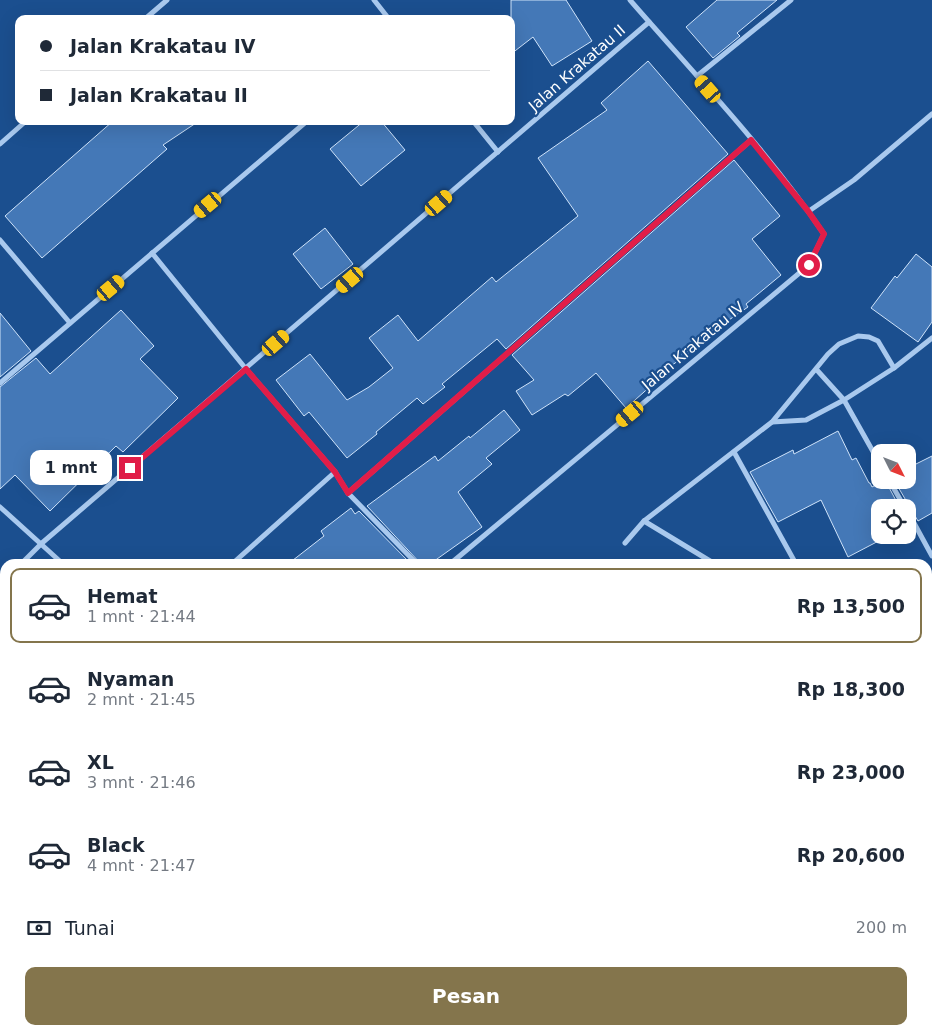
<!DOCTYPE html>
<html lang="id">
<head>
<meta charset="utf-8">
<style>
  body { margin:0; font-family:"DejaVu Sans",sans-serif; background:#f6f6f7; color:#1f2937; height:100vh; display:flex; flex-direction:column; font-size:19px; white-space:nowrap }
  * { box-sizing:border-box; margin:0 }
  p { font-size:16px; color:#747a83 }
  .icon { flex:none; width:28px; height:28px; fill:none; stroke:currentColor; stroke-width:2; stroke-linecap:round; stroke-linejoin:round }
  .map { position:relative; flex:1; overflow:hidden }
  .panel { position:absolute; left:0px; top:559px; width:932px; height:476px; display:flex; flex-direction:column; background:#fff; border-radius:15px 15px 0 0; box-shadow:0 5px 20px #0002 }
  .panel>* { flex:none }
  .top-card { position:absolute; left:15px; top:15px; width:500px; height:110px; border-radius:10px; box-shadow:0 5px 20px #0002; display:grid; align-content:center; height:110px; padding:0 25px; background:#fff }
  .needle { width:32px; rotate:132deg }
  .tools { position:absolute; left:871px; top:444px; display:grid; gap:10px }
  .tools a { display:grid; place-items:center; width:45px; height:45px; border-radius:10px; background:#fff; box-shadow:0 5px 20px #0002; font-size:25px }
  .end { position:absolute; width:22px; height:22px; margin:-11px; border:6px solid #e11d48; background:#fff; box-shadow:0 0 0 2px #fff }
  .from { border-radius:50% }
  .bubble { position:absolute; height:35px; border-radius:10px; background:#fff; box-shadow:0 5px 20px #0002; font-size:16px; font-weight:600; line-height:35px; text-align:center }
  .car { position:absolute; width:15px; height:30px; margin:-15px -8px; border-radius:6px; box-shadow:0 0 4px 1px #0007; background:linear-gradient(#f5c518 24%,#345 0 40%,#f5c518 0 76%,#345 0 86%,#f5c518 0) }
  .top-card b { display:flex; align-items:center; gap:18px; height:48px; font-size:19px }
  .top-card b+b { border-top:1px solid #e0e1e3 }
  .top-card i { width:12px; height:12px; background:#1f2937 }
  ul { padding:9px 0 0; list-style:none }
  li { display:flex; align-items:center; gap:15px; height:75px; margin:0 10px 8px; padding:0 15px; border:2px solid transparent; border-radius:10px }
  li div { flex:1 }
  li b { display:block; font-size:19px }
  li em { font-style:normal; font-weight:600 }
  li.selected { border-color:#84754c }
  li>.icon { width:45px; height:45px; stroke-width:1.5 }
  .pay { display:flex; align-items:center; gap:12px; height:55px; padding:0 25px; font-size:19px }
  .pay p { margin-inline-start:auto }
  .button { display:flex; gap:10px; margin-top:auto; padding:10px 25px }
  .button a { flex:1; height:58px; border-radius:10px; background:#84754c; color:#fff; font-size:20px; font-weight:600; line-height:58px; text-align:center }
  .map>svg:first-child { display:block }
  .building { fill:#4478b7; stroke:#cfe3fa }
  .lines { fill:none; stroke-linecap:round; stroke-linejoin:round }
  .street { stroke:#a9c9ee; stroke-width:5 }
  .route { stroke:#e11d48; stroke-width:6 }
  .labels { text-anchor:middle; stroke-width:4.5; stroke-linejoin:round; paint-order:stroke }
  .street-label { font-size:15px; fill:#fff; stroke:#1b4f8f }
</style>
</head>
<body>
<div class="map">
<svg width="932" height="1034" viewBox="0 0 932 1034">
  <rect width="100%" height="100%" fill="#1b4f8f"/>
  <g class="building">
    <polygon points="511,0 566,0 592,41 552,66 533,37 511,54"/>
    <polygon points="717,0 777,0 737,33 740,36 713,58 686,27"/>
    <polygon points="648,61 728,154 506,349 497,339 442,384 445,387 423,404 417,398 376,432 377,434 347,458 309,412 304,416 276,380 310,354 347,400 369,387 393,368 369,338 398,315 418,341 492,277 496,282 578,216 538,158 607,110 601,103"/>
    <polygon points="113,121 199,121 163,145 167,149 42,258 5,216"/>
    <polygon points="364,121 381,121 405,150 361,186 330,149"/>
    <polygon points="734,160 780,216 752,239 781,275 746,304 748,307 701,339 702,341 687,350 689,353 650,381 653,384 626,408 596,373 568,396 565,394 532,415 516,391 534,380 512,355"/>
    <polygon points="325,228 353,264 321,289 293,254"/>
    <polygon points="916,254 932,267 932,322 918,342 871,308 895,276 897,278"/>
    <polygon points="121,310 154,346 140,359 178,398 123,452 116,446 50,511 15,475 0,489 0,387 36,358 50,374"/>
    <polygon points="0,313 31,351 0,377"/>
    <polygon points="504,410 520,430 486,458 492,464 458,492 482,527 430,564 421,564 367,506 435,456 438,461 469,436 470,438"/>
    <polygon points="838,431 852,460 856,458 869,483 870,483 872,487 885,480 900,508 880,508 880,535 890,535 848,557 821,500 778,522 750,472 793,450 794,454"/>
    <polygon points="932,456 932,513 918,521 894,480 908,480 908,468"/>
    <polygon points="351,508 355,514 359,511 411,564 288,564 324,536 321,531"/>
  </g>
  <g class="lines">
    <g class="street">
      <polyline points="374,0 389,19"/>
      <polyline points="145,19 167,0"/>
      <polyline points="697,76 791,0"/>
      <polyline points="473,121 498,152"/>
      <polyline points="0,144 26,121"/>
      <polyline points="809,211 854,180 932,114"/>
      <polyline points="0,240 70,323"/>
      <polyline points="152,253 246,369 335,472 348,493 417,564"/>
      <polyline points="816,369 844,400 880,464"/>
      <polyline points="0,383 307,121"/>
      <polyline points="772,422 806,420 844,400 894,368 932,338"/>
      <polyline points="734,452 796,564"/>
      <polyline points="889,480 905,508"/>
      <polyline points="348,493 751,140"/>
      <polyline points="0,507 63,564"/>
      <polyline points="908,512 932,556"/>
      <polyline points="644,521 715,564"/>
      <polyline points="625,543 644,521 772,422 828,354 839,344 858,336 869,337 878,341 894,368"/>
      <polyline points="21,564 42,543 649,22"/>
      <polyline points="232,564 335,472"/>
      <path d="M450,564L809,265L824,234C767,150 696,76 630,0"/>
      <polyline points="0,583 5,579"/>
      <polyline points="928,717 932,714"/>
      <polyline points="928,744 932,741"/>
      <polyline points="928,796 932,802"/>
      <polyline points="0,838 5,834"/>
      <polyline points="0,960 5,957"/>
      <polyline points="928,960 932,968"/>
      <polyline points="535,1030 538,1034"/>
      <polyline points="318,1034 324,1030"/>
      <polyline points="655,1034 661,1030"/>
    </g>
  </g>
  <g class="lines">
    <polyline class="route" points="130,468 246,369 335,472 348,493 751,140 808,211 824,234 809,265"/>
  </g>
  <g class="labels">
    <g class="street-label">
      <text transform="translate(577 68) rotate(-41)" y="5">Jalan Krakatau II</text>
      <text transform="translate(693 346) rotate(-40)" y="5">Jalan Krakatau IV</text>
    </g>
  </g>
</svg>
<div class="tools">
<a><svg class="needle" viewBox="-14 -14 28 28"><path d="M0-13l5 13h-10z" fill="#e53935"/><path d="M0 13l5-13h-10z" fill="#747a83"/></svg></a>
<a><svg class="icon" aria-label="locate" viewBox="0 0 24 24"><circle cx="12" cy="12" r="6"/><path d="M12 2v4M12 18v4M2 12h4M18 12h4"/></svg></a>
</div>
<i class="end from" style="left:809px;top:265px"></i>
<i class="end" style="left:130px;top:468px"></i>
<div class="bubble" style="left:30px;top:450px;width:82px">1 mnt</div>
<i class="car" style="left:708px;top:89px;rotate:319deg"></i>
<i class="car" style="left:439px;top:203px;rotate:49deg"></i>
<i class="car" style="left:208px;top:205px;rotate:230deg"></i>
<i class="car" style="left:350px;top:280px;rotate:229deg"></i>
<i class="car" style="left:111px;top:288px;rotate:50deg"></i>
<i class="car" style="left:276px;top:343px;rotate:49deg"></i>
<i class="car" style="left:630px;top:414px;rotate:230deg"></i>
<div class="top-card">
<b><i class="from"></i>Jalan Krakatau IV</b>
<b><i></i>Jalan Krakatau II</b>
</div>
<section class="panel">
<ul>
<li class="selected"><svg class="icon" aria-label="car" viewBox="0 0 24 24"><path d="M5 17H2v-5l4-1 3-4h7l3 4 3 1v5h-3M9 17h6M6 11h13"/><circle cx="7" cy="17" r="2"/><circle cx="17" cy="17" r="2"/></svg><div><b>Hemat</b><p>1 mnt · 21:44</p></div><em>Rp 13,500</em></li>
<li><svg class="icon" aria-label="car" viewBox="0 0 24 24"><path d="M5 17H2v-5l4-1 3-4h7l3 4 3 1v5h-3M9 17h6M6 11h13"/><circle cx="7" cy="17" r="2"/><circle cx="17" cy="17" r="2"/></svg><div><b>Nyaman</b><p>2 mnt · 21:45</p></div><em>Rp 18,300</em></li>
<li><svg class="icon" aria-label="car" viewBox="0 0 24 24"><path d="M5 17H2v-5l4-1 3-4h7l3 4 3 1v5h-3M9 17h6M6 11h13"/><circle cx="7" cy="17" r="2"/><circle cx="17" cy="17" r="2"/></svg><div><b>XL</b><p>3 mnt · 21:46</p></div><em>Rp 23,000</em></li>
<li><svg class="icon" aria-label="car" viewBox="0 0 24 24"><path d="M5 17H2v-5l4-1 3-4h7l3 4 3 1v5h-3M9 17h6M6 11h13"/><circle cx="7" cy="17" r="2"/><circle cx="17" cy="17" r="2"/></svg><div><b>Black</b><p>4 mnt · 21:47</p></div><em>Rp 20,600</em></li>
</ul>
<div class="pay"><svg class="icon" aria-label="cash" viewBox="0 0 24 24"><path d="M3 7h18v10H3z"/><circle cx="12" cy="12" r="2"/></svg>Tunai<p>200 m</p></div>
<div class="button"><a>Pesan</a></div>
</section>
</div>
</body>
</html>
